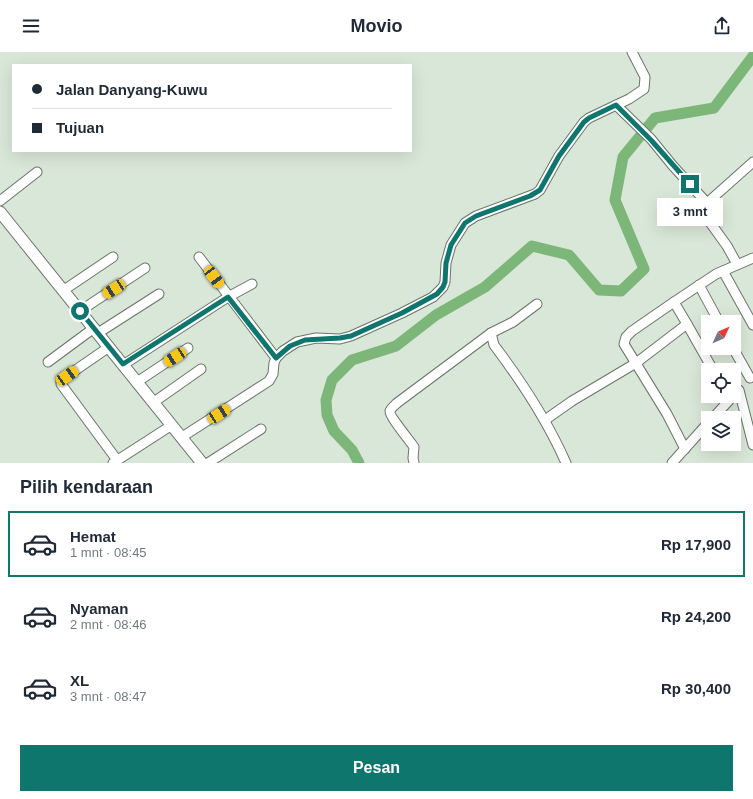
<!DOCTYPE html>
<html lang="id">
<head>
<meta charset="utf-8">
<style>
  body { margin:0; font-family:Helvetica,sans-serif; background:#f2f2f3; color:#1f2937; height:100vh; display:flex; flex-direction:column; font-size:15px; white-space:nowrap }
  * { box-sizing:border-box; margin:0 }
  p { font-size:13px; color:#747a83 }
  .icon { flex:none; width:22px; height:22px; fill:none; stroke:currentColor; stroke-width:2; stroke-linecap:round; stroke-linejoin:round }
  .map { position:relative; height:411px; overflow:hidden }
  .details { display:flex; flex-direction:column; background:#fff; flex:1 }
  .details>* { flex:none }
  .banner { position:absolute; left:12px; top:12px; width:400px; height:88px; border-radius:0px; box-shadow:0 4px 16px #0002; display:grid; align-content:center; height:88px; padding:0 20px; background:#fff }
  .needle { width:26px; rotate:46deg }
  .fabs { position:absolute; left:701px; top:263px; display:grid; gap:8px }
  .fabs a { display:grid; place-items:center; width:40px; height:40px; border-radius:0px; background:#fff; box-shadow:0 4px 16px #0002; font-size:20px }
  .end { position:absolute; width:18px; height:18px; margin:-9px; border:5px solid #0f766e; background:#fff; box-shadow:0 0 0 2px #fff }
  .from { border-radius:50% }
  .bubble { position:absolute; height:28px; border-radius:0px; background:#fff; box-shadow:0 4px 16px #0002; font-size:13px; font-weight:700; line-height:28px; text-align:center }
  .car { position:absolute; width:12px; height:24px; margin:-12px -6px; border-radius:5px; box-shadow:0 0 3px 1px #0007; background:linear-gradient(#f5c518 24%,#345 0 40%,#f5c518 0 76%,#345 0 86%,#f5c518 0) }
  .banner b { display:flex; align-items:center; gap:14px; height:38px; font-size:15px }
  .banner b+b { border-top:1px solid #e0e1e3 }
  .banner i { width:10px; height:10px; background:#1f2937 }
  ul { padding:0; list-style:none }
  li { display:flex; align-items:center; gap:12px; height:66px; margin:0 8px 6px; padding:0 12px; border:2px solid transparent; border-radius:0px }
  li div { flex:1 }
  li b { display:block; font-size:15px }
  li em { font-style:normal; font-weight:700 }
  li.selected { border-color:#0f766e }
  li>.icon { width:36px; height:36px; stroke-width:1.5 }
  h2 { padding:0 20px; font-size:18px; line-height:48px }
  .button { display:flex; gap:8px; margin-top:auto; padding:8px 20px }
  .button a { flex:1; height:46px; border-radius:0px; background:#0f766e; color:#fff; font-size:16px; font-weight:700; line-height:46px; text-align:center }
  header { display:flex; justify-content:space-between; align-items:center; height:52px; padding:0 20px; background:#fff; font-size:18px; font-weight:700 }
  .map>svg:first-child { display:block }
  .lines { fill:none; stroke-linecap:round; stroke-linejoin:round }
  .river { stroke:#7db679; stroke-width:11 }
  .minor-casing { stroke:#697568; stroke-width:11 }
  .major-casing { stroke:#697568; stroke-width:13 }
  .minor { stroke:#fff; stroke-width:9 }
  .major { stroke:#fff; stroke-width:11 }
  .route { stroke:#0f766e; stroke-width:5 }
</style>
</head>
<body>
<header><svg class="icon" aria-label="menu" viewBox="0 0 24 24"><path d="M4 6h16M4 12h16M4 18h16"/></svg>Movio<svg class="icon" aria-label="share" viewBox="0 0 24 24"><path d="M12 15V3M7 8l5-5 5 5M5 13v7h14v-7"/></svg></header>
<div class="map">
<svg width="753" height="411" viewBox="0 0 753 411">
  <rect width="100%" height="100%" fill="#d9e7d8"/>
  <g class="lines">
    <polyline class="river" points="359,411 352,398 334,379 327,363 326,348 332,328 352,308 396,294 436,263 485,235 532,194 569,203 599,238 621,239 644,217 615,148 623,105 655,66 714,56 753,4"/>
    <g class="minor-casing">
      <g id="minor">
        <polyline points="616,53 651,87 673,114 707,151 753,110"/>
        <polyline points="0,149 37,120"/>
        <polyline points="707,151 704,162 727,194 737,212"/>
        <polyline points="199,205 276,306"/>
        <polyline points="723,219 753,273"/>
        <polyline points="699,233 719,270"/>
        <polyline points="64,238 113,205"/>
        <polyline points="674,250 632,279 626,285 624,292 667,362 685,397"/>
        <path d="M537,252L513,270L491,281L494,293C522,330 547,368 566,411"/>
        <polyline points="80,259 145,216"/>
        <polyline points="687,272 713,318"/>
        <polyline points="98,281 159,242"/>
        <polyline points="109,295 67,324 61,329 61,332 117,408"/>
        <polyline points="733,296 750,326"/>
        <polyline points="48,310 94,276"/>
        <polyline points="123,313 228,245 252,232"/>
        <polyline points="137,330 188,296"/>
        <polyline points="739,338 753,393"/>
        <polyline points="154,350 201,317"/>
        <polyline points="713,366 733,344"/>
        <polyline points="545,368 572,349 636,311 687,272 674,250 716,222 753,206"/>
        <polyline points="182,385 269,329 273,322 274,311 276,306 283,299 297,290 316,286 340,287 351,284 402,261 433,245 443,235 445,230 446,211 451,193 465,171 476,164 535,142 540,138 559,104 584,70 589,66 629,47 644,37 645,25 632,0"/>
        <polyline points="113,411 172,373"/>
        <polyline points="208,411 261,377"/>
        <path d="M414,411L413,406L414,395C410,389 389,364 390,359C391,356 395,353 397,351L491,281"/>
        <polyline points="672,411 708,371"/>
      </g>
    </g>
    <g class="major-casing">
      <polyline id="major" points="0,160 202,411"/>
    </g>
    <use href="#minor" class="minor"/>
    <use href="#major" class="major"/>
  </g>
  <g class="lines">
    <polyline class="route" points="80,259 123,312 228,245 276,306 290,294 305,288 340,286 351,284 402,261 437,242 443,235 445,230 446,211 451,193 465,171 476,164 530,144 540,138 559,104 584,70 589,66 616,53 651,88 690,132"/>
  </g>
</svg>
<div class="fabs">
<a><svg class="needle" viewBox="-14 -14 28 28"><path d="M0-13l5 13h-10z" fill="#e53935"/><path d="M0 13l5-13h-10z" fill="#747a83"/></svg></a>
<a><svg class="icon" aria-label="locate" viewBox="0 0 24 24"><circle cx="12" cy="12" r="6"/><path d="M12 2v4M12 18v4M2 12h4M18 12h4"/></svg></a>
<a><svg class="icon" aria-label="layers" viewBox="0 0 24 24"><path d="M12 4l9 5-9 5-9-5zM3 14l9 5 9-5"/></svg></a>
</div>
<i class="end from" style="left:80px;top:259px"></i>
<i class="end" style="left:690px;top:132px"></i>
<div class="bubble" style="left:657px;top:146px;width:66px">3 mnt</div>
<i class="car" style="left:214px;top:225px;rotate:143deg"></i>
<i class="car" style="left:114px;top:237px;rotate:237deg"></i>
<i class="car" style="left:175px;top:305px;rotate:237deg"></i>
<i class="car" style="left:67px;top:324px;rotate:56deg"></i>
<i class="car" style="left:219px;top:362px;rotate:57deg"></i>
<div class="banner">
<b><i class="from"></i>Jalan Danyang-Kuwu</b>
<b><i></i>Tujuan</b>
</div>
</div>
<section class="details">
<h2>Pilih kendaraan</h2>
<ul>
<li class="selected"><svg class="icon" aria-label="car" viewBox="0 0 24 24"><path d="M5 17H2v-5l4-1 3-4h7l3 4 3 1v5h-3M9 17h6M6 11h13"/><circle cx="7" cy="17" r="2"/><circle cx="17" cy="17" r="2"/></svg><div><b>Hemat</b><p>1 mnt · 08:45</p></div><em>Rp 17,900</em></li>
<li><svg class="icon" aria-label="car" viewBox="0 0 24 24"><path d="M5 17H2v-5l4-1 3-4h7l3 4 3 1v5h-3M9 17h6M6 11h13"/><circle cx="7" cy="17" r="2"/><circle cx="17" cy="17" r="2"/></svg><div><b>Nyaman</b><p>2 mnt · 08:46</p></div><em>Rp 24,200</em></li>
<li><svg class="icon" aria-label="car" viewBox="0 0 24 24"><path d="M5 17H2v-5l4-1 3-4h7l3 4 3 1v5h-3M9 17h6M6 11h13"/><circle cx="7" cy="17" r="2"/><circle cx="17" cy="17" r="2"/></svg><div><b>XL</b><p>3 mnt · 08:47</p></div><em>Rp 30,400</em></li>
</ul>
<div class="button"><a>Pesan</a></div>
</section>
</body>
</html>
